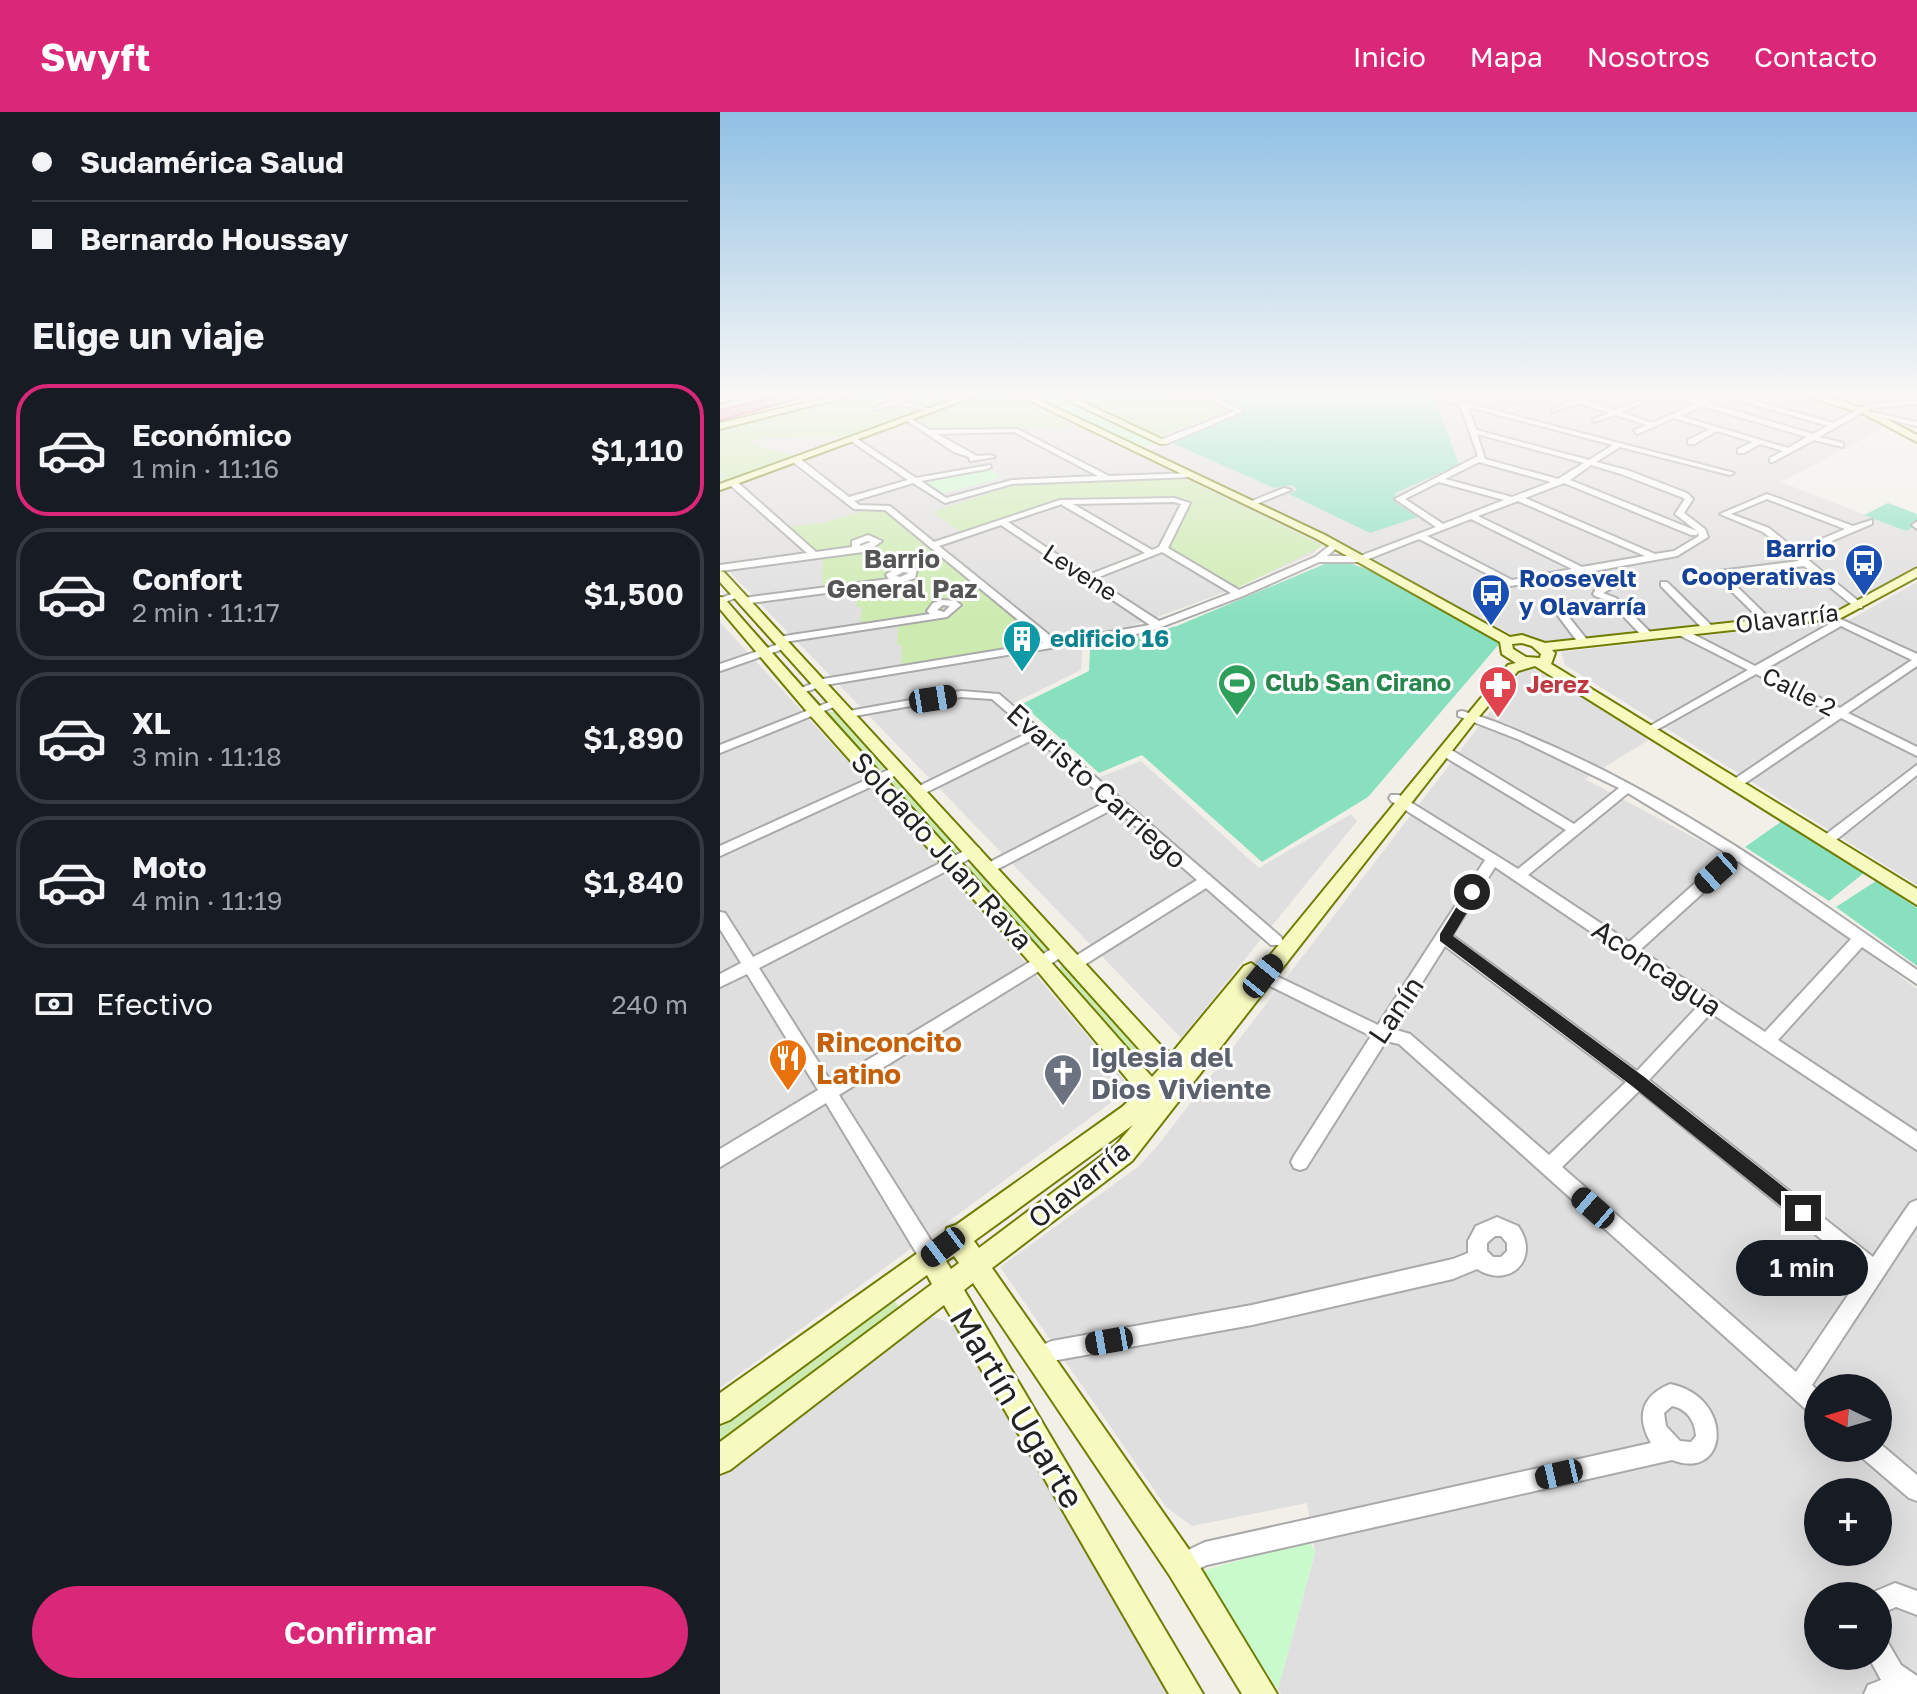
<!DOCTYPE html>
<html lang="es">
<head>
<meta charset="utf-8">
<style>
  body { margin:0; font-family:"Golos Text",sans-serif; background:#242831; color:#f1f3f6; height:100vh; display:flex; flex-direction:column; font-size:30px; white-space:nowrap }
  * { box-sizing:border-box; margin:0 }
  p { font-size:26px; color:#9ea1a6 }
  .icon { flex:none; width:44px; height:44px; fill:none; stroke:currentColor; stroke-width:2; stroke-linecap:round; stroke-linejoin:round }
  .map { position:relative; flex:1; overflow:hidden }
  .side { display:flex; flex-direction:column; background:#171b24; width:720px }
  .side>* { flex:none }
  .top-card { display:grid; align-content:center; height:176px; padding:0 32px; background:#171b24 }
  .needle { width:52px; rotate:275deg }
  .fabs { position:absolute; left:1084px; top:1262px; display:grid; gap:16px }
  .fabs a { display:grid; place-items:center; width:88px; height:88px; border-radius:50%; background:#171b24; box-shadow:0 8px 32px #0002; font-size:40px }
  .end { position:absolute; width:36px; height:36px; margin:-18px; border:10px solid #222; background:#fff; box-shadow:0 0 0 4px #fff }
  .from { border-radius:50% }
  .bubble { position:absolute; height:56px; border-radius:28px; background:#171b24; box-shadow:0 8px 32px #0002; font-size:26px; font-weight:600; line-height:56px; text-align:center }
  .car { position:absolute; width:24px; height:48px; margin:-24px -12px; border-radius:10px; box-shadow:0 0 6px 2px #0007; background:linear-gradient(#222 24%,#8ab4d8 0 40%,#222 0 76%,#8ab4d8 0 86%,#222 0) }
  .top-card b { display:flex; align-items:center; gap:28px; height:76px; font-size:30px }
  .top-card b+b { border-top:2px solid #363941 }
  .top-card i { width:20px; height:20px; background:#f1f3f6 }
  ul { padding:0; list-style:none }
  li { display:flex; align-items:center; gap:24px; height:132px; margin:0 16px 12px; padding:0 16px; border:4px solid #363941; border-radius:32px }
  li div { flex:1 }
  li b { display:block; font-size:30px }
  li em { font-style:normal; font-weight:600 }
  li.current { border-color:#db2777 }
  li>.icon { width:72px; height:72px; stroke-width:1.5 }
  h2 { padding:0 32px; font-size:36px; line-height:96px }
  .pay { display:flex; align-items:center; gap:20px; height:88px; padding:0 32px; font-size:30px }
  .pay p { margin-inline-start:auto }
  .button { display:flex; gap:16px; margin-top:auto; padding:16px 32px }
  .button a { flex:1; height:92px; border-radius:48px; background:#db2777; color:#fff; font-size:32px; font-weight:600; line-height:92px; text-align:center }
  header { display:flex; align-items:center; gap:48px; box-sizing:border-box; height:112px; padding:0 40px; background:#db2777; color:#fff }
  header strong { font-size:38px }
  nav { display:flex; gap:44px; margin-inline-start:auto; font-size:28px }
  main { display:flex; flex:1; min-height:0 }
  .map>svg:first-child { display:block }
  .residential { fill:#e0dfdf; fill-rule:evenodd }
  .grass { fill:#cdebb0 }
  .park { fill:#c8facc }
  .pitch { fill:#88e0be }
  .parking { fill:#e2e2e2 }
  .lines { fill:none; stroke-linecap:round; stroke-linejoin:round }
  .stream { stroke:#aad3df; stroke-width:2 }
  .street-casing { stroke:#a9a9a9; stroke-width:4 }
  .secondary-casing { stroke:#707d05; stroke-width:4 }
  .highway-casing { stroke:#dc2a67; stroke-width:4 }
  .street { fill:#fff; fill-rule:evenodd }
  .secondary { fill:#f7fabf; fill-rule:evenodd }
  .highway { fill:#e892a2; fill-rule:evenodd }
  .route { fill:#222 }
  .labels { text-anchor:middle; stroke-width:6; stroke-linejoin:round; paint-order:stroke }
  .far-transit-label { font-size:24px; font-weight:bold; fill:#164399; stroke:#fff; text-anchor:end }
  .far-street-label { font-size:24px; fill:#222; stroke:#fff }
  .far-culture-label { font-size:24px; font-weight:bold; fill:#0d838f; stroke:#fff; text-anchor:start }
  .far-leisure-label { font-size:24px; font-weight:bold; fill:#27864d; stroke:#fff; text-anchor:start }
  .far-health-label { font-size:24px; font-weight:bold; fill:#be3a42; stroke:#fff; text-anchor:start }
  .far-quarter-label { font-size:26px; font-weight:bold; fill:#555; stroke:#fff }
  .street-label { font-size:28px; fill:#222; stroke:#fff }
  .food-label { font-size:28px; font-weight:bold; fill:#c56008; stroke:#fff; text-anchor:start }
  .worship-label { font-size:28px; font-weight:bold; fill:#5b616d; stroke:#fff; text-anchor:start }
  .near-street-label { font-size:34px; fill:#222; stroke:#fff }
</style>
</head>
<body>
<header>
<strong>Swyft</strong>
<nav><a>Inicio</a><a>Mapa</a><a>Nosotros</a><a>Contacto</a></nav>
</header>
<main>
<section class="side">
<div class="top-card">
<b><i class="from"></i>Sudamérica Salud</b>
<b><i></i>Bernardo Houssay</b>
</div>
<h2>Elige un viaje</h2>
<ul>
<li class="current"><svg class="icon" aria-label="car" viewBox="0 0 24 24"><path d="M5 17H2v-5l4-1 3-4h7l3 4 3 1v5h-3M9 17h6M6 11h13"/><circle cx="7" cy="17" r="2"/><circle cx="17" cy="17" r="2"/></svg><div><b>Económico</b><p>1 min · 11:16</p></div><em>$1,110</em></li>
<li><svg class="icon" aria-label="car" viewBox="0 0 24 24"><path d="M5 17H2v-5l4-1 3-4h7l3 4 3 1v5h-3M9 17h6M6 11h13"/><circle cx="7" cy="17" r="2"/><circle cx="17" cy="17" r="2"/></svg><div><b>Confort</b><p>2 min · 11:17</p></div><em>$1,500</em></li>
<li><svg class="icon" aria-label="car" viewBox="0 0 24 24"><path d="M5 17H2v-5l4-1 3-4h7l3 4 3 1v5h-3M9 17h6M6 11h13"/><circle cx="7" cy="17" r="2"/><circle cx="17" cy="17" r="2"/></svg><div><b>XL</b><p>3 min · 11:18</p></div><em>$1,890</em></li>
<li><svg class="icon" aria-label="car" viewBox="0 0 24 24"><path d="M5 17H2v-5l4-1 3-4h7l3 4 3 1v5h-3M9 17h6M6 11h13"/><circle cx="7" cy="17" r="2"/><circle cx="17" cy="17" r="2"/></svg><div><b>Moto</b><p>4 min · 11:19</p></div><em>$1,840</em></li>
</ul>
<div class="pay"><svg class="icon" aria-label="cash" viewBox="0 0 24 24"><path d="M3 7h18v10H3z"/><circle cx="12" cy="12" r="2"/></svg>Efectivo<p>240 m</p></div>
<div class="button"><a>Confirmar</a></div>
</section>
<div class="map">
<svg width="1197" height="1582" viewBox="0 0 1197 1582">
  <rect width="100%" height="100%" fill="#f2efe9"/>
  <g class="residential">
    <polygon points="143,283 293,283 602,432 592,443 495,484 412,514 363,525 361,558 282,597 364,671 421,649 539,756 631,702 637,709 461,926 0,450 0,317"/>
    <polygon points="343,283 1069,283 1149,305 1166,315 1061,370 1186,419 1197,413 1197,453 1123,495 1107,499 825,530 791,522 429,339 450,331"/>
    <polygon points="1197,283 1197,311 1116,289 1125,285"/>
    <polygon points="1197,470 1197,773 845,553 841,540 1131,507"/>
    <polygon points="0,510 232,763 411,976 0,1276"/>
    <path d="M814,557L932,626L865,667L988,733L1075,786L1197,877V1582H561L558,1577L595,1441L587,1391L472,1414L446,1395L280,1155L419,1054L439,1032L802,558ZM1098,1276H1158V1336H1098ZM1098,1380H1158V1440H1098ZM1098,1484H1158V1544H1098Z"/>
    <polygon points="214,1205 233,1212 449,1582 0,1582 0,1365 203,1208"/>
  </g>
  <g class="grass">
    <polygon points="136,283 206,283 205,287 242,283 0,371 0,366 6,361 0,361 0,316"/>
    <polygon points="262,283 286,283 352,314 212,318 195,308"/>
    <polygon points="429,283 454,283 453,294 476,287 468,283 507,299 437,325 346,284"/>
    <polygon points="459,367 472,370 603,434 515,477 446,437 468,391 467,387 339,388 242,420 212,400 295,373"/>
    <polygon points="148,398 166,398 322,531 181,554 182,533 177,533 179,506 140,512 142,495 136,495 139,471 102,476 103,446 69,415 103,411"/>
    <polygon points="109,600 114,600 165,654 163,658 155,659 106,603"/>
    <polygon points="173,669 179,669 240,739 231,740 171,673"/>
    <polygon points="255,753 330,837 328,839 320,839 247,759 248,754"/>
    <polygon points="345,853 428,944 426,948 417,948 340,860 340,854"/>
    <polygon points="172,1186 182,1199 0,1335 0,1314"/>
  </g>
  <g class="park">
    <polygon points="310,283 332,283 436,330 422,335"/>
    <polygon points="265,356 283,365 220,382 199,368"/>
    <polygon points="589,1429 595,1440 558,1577 482,1467 485,1458"/>
  </g>
  <g class="pitch">
    <polygon points="487,283 696,283 715,288 739,353 675,381 676,391 698,405 650,421 569,382 577,378 573,373 554,376 452,331 528,299"/>
    <polygon points="1168,391 1197,402 1197,413 1186,419 1144,403"/>
    <path d="M614,448C660,454 737,507 780,531L648,685L542,750L422,643L379,661L302,592L369,559L370,537L457,514Z"/>
    <polygon points="1062,709 1145,760 1109,789 1025,735"/>
    <polygon points="1156,769 1197,796 1197,854 1116,795"/>
  </g>
  <polygon class="parking" points="121,324 125,326 74,344 29,331 35,327"/>
  <g class="lines">
    <polyline class="stream" points="1112,287 1142,283"/>
    <g class="street-casing">
      <g id="street">
        <polygon points="171,283 190,285 190,287 184,290 217,298 214,300 177,292 154,298 154,296 181,286"/>
        <polygon points="476,283 485,283 524,299 446,332 440,332 440,328 515,299"/>
        <path d="M705,283H716L1014,361L1010,363L900,335L876,350L907,358L967,381L973,387L964,401L985,417L988,425L957,444L791,474L699,427L641,450H599L523,484L428,520L105,573L79,582L74,579L103,567L323,531L320,526L165,398L134,397L73,350V346H79L129,385L188,368L131,329L134,325L196,366L270,353L271,355L267,357L201,369L226,386L292,368L378,364L294,320L217,322L257,344L271,343L275,345L250,349L249,345L234,340L186,308L188,305L210,318L297,317L389,364L474,361L475,363L471,365L292,372L225,391L193,371L134,389L139,393L170,394L214,430L340,388L454,386L470,391L448,436L519,478L595,445L613,431L620,433L607,444H640L716,415L675,387L758,344L740,293ZM748,295L893,333L869,348L756,318ZM757,322L864,351L838,367L765,347ZM759,350L831,370L792,385L725,367ZM871,353L901,362L961,385L965,387L955,402L977,419L850,368ZM719,370L784,388L723,412L685,387ZM844,371L971,423H977V420L979,424L954,439L935,442L805,386ZM798,389L925,444L862,455L758,404ZM454,390L461,392L439,435L432,438L353,392ZM342,392V393L425,441L368,463L288,410ZM751,407L852,457L792,468L707,424ZM281,413L430,513L332,530L328,522L219,434ZM442,440L511,481L439,509L374,467Z"/>
        <polygon points="807,283 816,283 797,291 792,290"/>
        <path d="M838,283L859,287L869,283H878L866,289L895,298L932,283H941L901,300L932,311L975,292L951,283H962L981,289L994,283H1014L1113,311L1146,293L1197,288V292L1150,296L1099,325L1123,331V335L1094,328L1053,350H1050V346L1063,339L1040,332L1024,341H1018V337L1033,330L997,319L974,332H968V328L990,317L954,306L917,322L914,318L927,313L895,303L873,310V308L889,301L860,291L832,300V298L853,289ZM1003,283L1004,284L1108,314L1093,322L988,291ZM982,294L1087,325L1068,336L960,304Z"/>
        <polygon points="1152,300 1197,310 1197,314 1150,303"/>
        <path d="M10,369H16L96,440L132,435V429L148,423L162,429L150,438L143,440L0,459V453L87,441L10,373ZM148,429L151,430L140,434V432Z"/>
        <polygon points="564,376 571,378 534,393 527,391"/>
        <path d="M1047,382L1133,414L1152,408V412L1081,442L1142,492V496H1136L1084,454L1006,464L1051,508L1053,510L1048,513L1045,512L996,464L994,462L999,459L1079,449L1043,420L1000,402ZM1047,387L1125,417L1076,438L1049,416L1011,402Z"/>
        <polygon points="1196,410 1197,411 1197,417 1192,413"/>
        <path d="M182,454L197,457L195,466L181,471L23,492L18,489L23,486L169,467L166,463L168,461ZM183,460L189,461L180,465L176,464Z"/>
        <polygon points="941,470 947,470 993,515 993,519 985,519 941,474"/>
        <polygon points="887,473 892,476 883,481 896,486 931,521 931,525 923,525 890,490 875,484 873,482 877,475"/>
        <polygon points="15,481 23,483 0,492 0,486"/>
        <path d="M222,488L236,489L241,493L227,505L58,531L53,528L58,525L210,502L207,499L213,491ZM223,493L230,494L224,500L217,498Z"/>
        <polygon points="830,489 836,489 868,529 868,533 860,533 830,493"/>
        <path d="M1114,504L1197,542V554L1128,601L1197,635V644L1121,606L1018,676H1010L1008,673L1010,670L1112,601L1036,562L933,620H925L923,618L1028,558L957,522V518H965L1035,554L1113,510L1109,507ZM1121,514L1192,548L1120,596L1044,558Z"/>
        <polygon points="62,531 67,534 66,536 0,559 0,552"/>
        <polygon points="241,579 279,582 561,825 563,829 561,833 551,833 486,776 361,855 351,855 349,851 351,847 477,768 395,696 276,758 266,758 264,755 266,752 388,689 316,626 203,682 195,682 193,679 195,676 310,620 272,587 241,585 129,605 123,602 129,599"/>
        <polygon points="117,587 123,590 121,592 0,641 0,633"/>
        <path d="M742,599C775,608 807,623 839,637C967,695 1082,777 1197,858V872L1142,835L1058,928L1197,1020V1038L991,901L929,968L1153,1145L1190,1091L1197,1088V1113L1092,1273L1098,1279V1304L1090,1301L679,932L666,929L586,1056L580,1058L574,1056L571,1050L574,1044L651,924L538,868L535,864L538,860L543,858L548,860L658,913L765,748L671,689L669,686L671,683H679L798,757L846,718L720,642V636H728L854,712L899,676L800,628L738,604V600ZM908,681L1008,742L909,830L808,763ZM1018,749L1131,827L1045,920L920,838ZM775,755L979,893L917,959L732,823ZM725,834L906,970L829,1043L690,922L673,917ZM919,979L1143,1161L1076,1260L842,1055Z"/>
        <polygon points="179,653 185,657 183,660 0,744 0,734"/>
        <polygon points="1197,653 1197,663 1111,732 1101,732 1099,729 1101,726"/>
        <polygon points="254,734 259,736 261,739 259,742 39,856 111,970 338,833 348,833 350,837 348,841 119,983 217,1138 220,1145 217,1152 210,1155 203,1152 106,991 0,1055 0,1037 98,978 27,862 0,875 0,862 21,851 0,817 0,800 5,801 33,845"/>
        <path d="M777,1105L798,1114C821,1146 790,1178 757,1157L733,1167L532,1213L332,1249L319,1254L312,1251L309,1244L312,1237L332,1229L532,1193L733,1147L748,1141V1129L756,1114ZM775,1124H781L787,1131V1139L781,1145H773L767,1139V1131Z"/>
        <path d="M950,1272C1015,1285 1009,1370 952,1348L487,1453L461,1465L453,1461L449,1453L453,1445L485,1430L931,1331C916,1305 921,1284 950,1272ZM952,1294C967,1297 975,1309 976,1324L971,1330L960,1329L946,1314L944,1301Z"/>
        <polygon points="1158,1330 1197,1363 1197,1389 1189,1386 1140,1344 1137,1336 1158,1336"/>
        <polygon points="1175,1471 1197,1479 1197,1503 1176,1495 1158,1503 1158,1484 1149,1482"/>
        <polygon points="1158,1526 1167,1529 1181,1553 1197,1564 1197,1582 1144,1582 1148,1573 1161,1568 1148,1544 1158,1544"/>
      </g>
    </g>
    <g class="secondary-casing">
      <g id="secondary">
        <polygon points="10,283 25,283 0,291 0,285"/>
        <polygon points="118,283 133,283 0,317 0,311"/>
        <polygon points="246,283 258,283 0,378 0,372"/>
        <path d="M298,283H309L605,423L790,525L802,523L825,531L1118,499L1197,456V465L1121,506L832,538L835,541L831,552L1197,777V793L815,554L798,559L756,608L412,1049L272,1156L472,1442L557,1582H522L450,1464L253,1171L244,1178L483,1582H449L224,1193L10,1358L0,1362V1330L212,1172L207,1163L10,1308L0,1312V1281L226,1121L227,1116L236,1113L402,995L418,980L315,856L89,602L0,497V485L4,486C142,645 287,797 424,956L432,965L440,956L430,949L0,470V459L4,460L444,937L452,941L524,854L531,851L539,857L788,553L796,551L782,542L780,530L597,427ZM802,531L812,534L821,542L820,546L806,545L793,537L792,532ZM413,1013L396,1033L259,1136L254,1129ZM234,1144L239,1151L231,1157L226,1149Z"/>
        <polygon points="337,283 348,283 448,330 440,332"/>
        <path d="M1082,283C1123,283 1161,304 1197,323V330L1144,302Z"/>
      </g>
    </g>
    <g class="highway-casing">
      <polygon id="highway" points="69,283 89,283 0,307 0,299"/>
    </g>
    <use href="#street" class="street"/>
    <use href="#secondary" class="secondary"/>
    <use href="#highway" class="highway"/>
  </g>
  <linearGradient id="sky" x2="0" y2="1"><stop stop-color="#8fc0e4"/><stop offset="0.56" stop-color="#f9f8f5"/><stop offset="1" stop-color="#f9f8f5" stop-opacity="0"/></linearGradient>
  <rect width="1197" height="505" fill="url(#sky)"/>
  <polygon class="route" points="752,775 759,780 733,824 923,964 1089,1095 1092,1101 1089,1107 1083,1110 1077,1107 912,974 720,829 720,822 748,776"/>
  <defs>
    <g id="bus-pin" transform="scale(2)"><path d="M0 17L-7.5 6A9.5 9.5 0 1 1 7.5 6Z" fill="#1a4fb4" stroke="#fff"/><path d="M-5-6H5V4H4V6H2V4H-2V6H-4V4H-5ZM-3.5-4V0h7V-4ZM-3.5 1.2v1.5H-2V1.2ZM2 1.2v1.5H3.5V1.2Z" fill="#fff"/></g>
    <g id="building-pin" transform="scale(2)"><path d="M0 17L-7.5 6A9.5 9.5 0 1 1 7.5 6Z" fill="#0f9aa8" stroke="#fff"/><path d="M-4-6H4V6H1V3H-1V6H-4ZM-2.5-4.3h1.7v1.8h-1.7ZM.8-4.3h1.7v1.8H.8ZM-2.5-1h1.7V.8h-1.7ZM.8-1h1.7V.8H.8Z" fill="#fff"/></g>
    <g id="stadium-pin" transform="scale(2)"><path d="M0 17L-7.5 6A9.5 9.5 0 1 1 7.5 6Z" fill="#2e9e5b" stroke="#fff"/><path d="M0-5a6.5 5 0 1 0 0 10a6.5 5 0 1 0 0-10ZM-3.5-1.8h7v3.6h-7Z" fill="#fff"/></g>
    <g id="pharmacy-pin" transform="scale(2)"><path d="M0 17L-7.5 6A9.5 9.5 0 1 1 7.5 6Z" fill="#e0444e" stroke="#fff"/><path d="M-2-6h4v4h4v4h-4v4h-4v-4h-4v-4h4Z" fill="#fff"/></g>
    <g id="restaurant-pin" transform="scale(2)"><path d="M0 17L-7.5 6A9.5 9.5 0 1 1 7.5 6Z" fill="#e8710a" stroke="#fff"/><path d="M-5-6h1v4h1v-4h1v4h1v-4h1v5L-1.5 .5V6h-2V.5L-5-1ZM5-6V6H3V1.5H1.5Q1.5-4 5-6Z" fill="#fff"/></g>
    <g id="church-pin" transform="scale(2)"><path d="M0 17L-7.5 6A9.5 9.5 0 1 1 7.5 6Z" fill="#6b7280" stroke="#fff"/><path d="M-1.2-6h2.4v3.5h3.3v2.4h-3.3V6h-2.4V-.1h-3.3v-2.4h3.3Z" fill="#fff"/></g>
  </defs>
  <g fill-rule="evenodd">
    <use href="#bus-pin" x="1144" y="451"/>
    <use href="#bus-pin" x="771" y="481"/>
    <use href="#building-pin" x="302" y="527"/>
    <use href="#stadium-pin" x="517" y="571"/>
    <use href="#pharmacy-pin" x="778" y="573"/>
    <use href="#restaurant-pin" x="68" y="946"/>
    <use href="#church-pin" x="343" y="961"/>
  </g>
  <g class="labels">
    <g class="far-transit-label">
      <text x="1116" y="445">Barrio<tspan x="1116" dy="28">Cooperativas</tspan></text>
      <text x="799" y="475" text-anchor="start">Roosevelt<tspan x="799" dy="28">y Olavarría</tspan></text>
    </g>
    <g class="far-street-label">
      <text transform="translate(360 461) rotate(33)" y="8">Levene</text>
      <text transform="translate(1067 507) rotate(-7)" y="8">Olavarría</text>
      <text transform="translate(1079 580) rotate(27)" y="8">Calle 2</text>
    </g>
    <g class="far-culture-label">
      <text x="330" y="535">edificio 16</text>
    </g>
    <g class="far-leisure-label">
      <text x="545" y="579">Club San Cirano</text>
    </g>
    <g class="far-health-label">
      <text x="806" y="581">Jerez</text>
    </g>
    <g class="far-quarter-label">
      <text x="182" y="456">Barrio<tspan x="182" dy="30">General Paz</tspan></text>
    </g>
    <g class="street-label">
      <text transform="translate(377 674) rotate(42)" y="10">Evaristo Carriego</text>
      <text transform="translate(222 739) rotate(48)" y="10">Soldado Juan Rava</text>
      <text transform="translate(937 856) rotate(34)" y="10">Aconcagua</text>
      <text transform="translate(676 898) rotate(-56)" y="10">Lanín</text>
      <text transform="translate(359 1072) rotate(-39)" y="10">Olavarría</text>
    </g>
    <g class="food-label">
      <text x="96" y="940">Rinconcito<tspan x="96" dy="32">Latino</tspan></text>
    </g>
    <g class="worship-label">
      <text x="371" y="955">Iglesia del<tspan x="371" dy="32">Dios Viviente</tspan></text>
    </g>
    <g class="near-street-label">
      <text transform="translate(297 1296) rotate(59)" y="12">Martín Ugarte</text>
    </g>
  </g>
</svg>
<div class="fabs">
<a><svg class="needle" viewBox="-14 -14 28 28"><path d="M0-13l5 13h-10z" fill="#e53935"/><path d="M0 13l5-13h-10z" fill="#9ea1a6"/></svg></a>
<a>+</a>
<a>−</a>
</div>
<i class="end from" style="left:752px;top:780px"></i>
<i class="end" style="left:1083px;top:1101px"></i>
<div class="bubble" style="left:1016px;top:1128px;width:132px">1 min</div>
<i class="car" style="left:213px;top:587px;rotate:81deg"></i>
<i class="car" style="left:996px;top:761px;rotate:228deg"></i>
<i class="car" style="left:543px;top:864px;rotate:39deg"></i>
<i class="car" style="left:873px;top:1096px;rotate:311deg"></i>
<i class="car" style="left:223px;top:1135px;rotate:233deg"></i>
<i class="car" style="left:389px;top:1229px;rotate:260deg"></i>
<i class="car" style="left:839px;top:1362px;rotate:257deg"></i>
</div>
</main>
</body>
</html>
